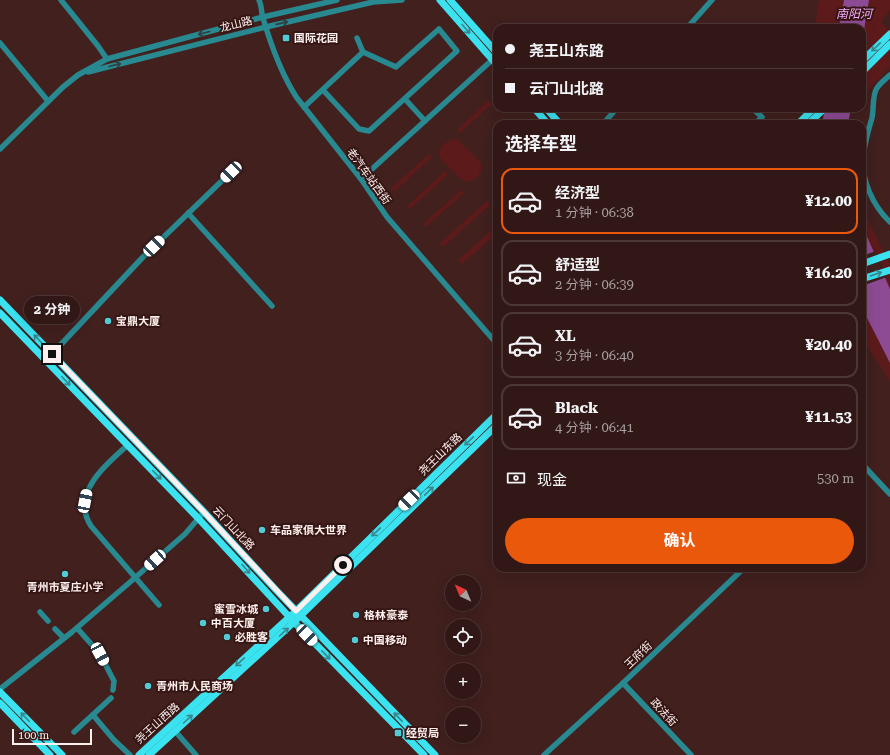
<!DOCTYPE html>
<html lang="zh">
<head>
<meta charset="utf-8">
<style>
  body { margin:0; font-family:"Roboto Serif","Noto Sans SC",serif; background:#39211f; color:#f1f3f6; height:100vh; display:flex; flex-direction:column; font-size:15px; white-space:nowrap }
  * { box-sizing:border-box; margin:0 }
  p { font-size:13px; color:#a8a0a1 }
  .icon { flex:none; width:22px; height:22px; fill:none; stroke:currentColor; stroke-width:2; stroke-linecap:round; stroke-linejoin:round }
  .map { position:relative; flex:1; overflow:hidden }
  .drawer { position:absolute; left:493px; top:120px; width:373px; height:452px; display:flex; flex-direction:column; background:#311816; border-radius:12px; box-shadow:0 4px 16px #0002,0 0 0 1px #4c3735 }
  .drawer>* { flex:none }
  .top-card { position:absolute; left:493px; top:24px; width:373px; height:88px; border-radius:12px; box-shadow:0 4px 16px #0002,0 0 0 1px #4c3735; display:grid; align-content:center; height:88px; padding:0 12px; background:#311816 }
  .needle { width:26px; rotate:316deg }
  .fabs { position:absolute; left:445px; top:575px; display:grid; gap:8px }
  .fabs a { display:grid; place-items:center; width:36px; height:36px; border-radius:50%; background:#311816; box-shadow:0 4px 16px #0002,0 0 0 1px #4c3735; font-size:20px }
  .scale { position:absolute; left:12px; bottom:10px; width:80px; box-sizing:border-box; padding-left:4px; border:2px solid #fef0ee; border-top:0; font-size:11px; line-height:14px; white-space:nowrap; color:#fef0ee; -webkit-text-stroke:3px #361614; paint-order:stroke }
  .end { position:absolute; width:18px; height:18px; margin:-9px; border:5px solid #fef0ee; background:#111; box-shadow:0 0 0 2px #111 }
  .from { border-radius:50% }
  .bubble { position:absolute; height:28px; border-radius:14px; background:#311816; box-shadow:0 4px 16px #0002,0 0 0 1px #4c3735; font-size:13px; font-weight:700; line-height:28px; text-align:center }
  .car { position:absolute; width:12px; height:24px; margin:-12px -6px; border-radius:5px; box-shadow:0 0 3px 1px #0007; background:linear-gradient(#fff 24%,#345 0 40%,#fff 0 76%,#345 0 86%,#fff 0) }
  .top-card b { display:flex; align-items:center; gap:14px; height:38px; font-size:15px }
  .top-card b+b { border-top:1px solid #4c3735 }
  .top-card i { width:10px; height:10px; background:#f1f3f6 }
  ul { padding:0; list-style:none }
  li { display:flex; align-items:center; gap:12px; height:66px; margin:0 8px 6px; padding:0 4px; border:2px solid #4c3735; border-radius:12px }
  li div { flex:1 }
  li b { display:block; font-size:15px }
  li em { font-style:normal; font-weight:700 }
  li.on { border-color:#ea580c }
  li>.icon { width:36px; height:36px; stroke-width:1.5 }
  h2 { padding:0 12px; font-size:18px; line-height:48px }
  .pay { display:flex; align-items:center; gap:10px; height:44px; padding:0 12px; font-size:15px }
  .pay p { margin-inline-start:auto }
  .button { display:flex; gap:8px; margin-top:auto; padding:8px 12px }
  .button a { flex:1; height:46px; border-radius:24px; background:#ea580c; color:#fff; font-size:16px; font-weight:700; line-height:46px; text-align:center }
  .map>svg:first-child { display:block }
  .green { fill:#5d1a1b }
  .water { fill:#8d4b94 }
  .pier { fill:#41201e }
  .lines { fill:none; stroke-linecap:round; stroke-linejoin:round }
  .minor { stroke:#288991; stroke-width:5.5 }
  .major { stroke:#3be2f0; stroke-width:7 }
  .oneway { stroke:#313e40 }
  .oneway2 { stroke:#39868d }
  .route { stroke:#fef0ee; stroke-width:5 }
  .poi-dot { fill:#52cbd7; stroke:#361614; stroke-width:1.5 }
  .labels { text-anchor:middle; stroke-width:4; stroke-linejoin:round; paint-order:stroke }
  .street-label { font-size:11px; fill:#fef0ee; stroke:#361614 }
  .poi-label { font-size:11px; font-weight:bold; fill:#fef0ee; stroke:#361614; text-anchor:start }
  .water-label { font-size:12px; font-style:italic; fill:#f7affd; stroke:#361614 }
</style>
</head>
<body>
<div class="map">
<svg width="890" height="755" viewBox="0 0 890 755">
  <rect width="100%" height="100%" fill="#41201e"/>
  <g class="green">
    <polygon points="819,0 890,0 890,10 881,22 890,31 890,67 862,96 862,28 815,28"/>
    <polygon points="489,100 492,104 460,133 457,130"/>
    <path d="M457,139L480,161L481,165V172C471,187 463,182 453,171C448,167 443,162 440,157C438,146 447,140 457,139Z"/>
    <polygon points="429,154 432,157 394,192 391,188"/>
    <polygon points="445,171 448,175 410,209 407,206"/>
    <polygon points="461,190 464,193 426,227 423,224"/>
    <polygon points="487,201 490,205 443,247 440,243"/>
    <polygon points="862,208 890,264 890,381 862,338"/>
    <polygon points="497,225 497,233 462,264 458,260"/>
  </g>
  <g class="water">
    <polygon points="844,0 869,0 862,42 862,28 839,28"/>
    <polygon points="825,108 851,108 848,124 822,124"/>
    <polygon points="862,225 890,289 890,363 862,308"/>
  </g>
  <polygon class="pier" points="876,251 887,277 862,286 862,256"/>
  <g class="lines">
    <g class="minor">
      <polyline points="61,0 98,46 107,59"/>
      <path d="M259,0C262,6 261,12 263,18C271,45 281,74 297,98L361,179L387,217L497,344"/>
      <polyline points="687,28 712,0"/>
      <polyline points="0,43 48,101"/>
      <polyline points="88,72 266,27 373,2 402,0"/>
      <path d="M890,75C886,79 880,83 877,88C872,95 874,109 872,118C868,131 865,143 863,156C861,180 873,206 890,222"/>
      <polyline points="323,90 359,129 369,131 457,51 439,29 396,67 363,52 357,38"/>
      <polyline points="405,99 425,121"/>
      <polyline points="304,107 363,52"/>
      <polyline points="752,108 762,117 755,124"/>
      <polyline points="603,124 617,108"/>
      <polyline points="0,149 63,87 78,75 107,59 263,17 337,0"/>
      <polyline points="361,179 492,60"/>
      <polyline points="188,213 272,306"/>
      <polyline points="52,354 143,257 231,172"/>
      <path d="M128,445C106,464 70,494 91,526L159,605"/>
      <polyline points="862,464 890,494"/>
      <polyline points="40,612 48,621"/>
      <polyline points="77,628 100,654 114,681 113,690"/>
      <polyline points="55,629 64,638"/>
      <polyline points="623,683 691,755"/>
      <polyline points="0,689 72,632 129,583 185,534 204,512"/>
      <polyline points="93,715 114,740 130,755"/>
      <polyline points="175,731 196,755"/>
      <polyline points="74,732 111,698"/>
      <polyline points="544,755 623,683 744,568"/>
    </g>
    <g class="major">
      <polyline points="440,0 497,65"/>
      <polyline points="450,0 497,53"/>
      <polyline points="862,61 890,34"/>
      <polyline points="862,72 890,44"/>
      <polyline points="534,108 548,124"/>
      <polyline points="546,108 560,124"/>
      <polyline points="798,124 814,108"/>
      <polyline points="808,124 825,108"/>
      <polyline points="862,264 890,254"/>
      <polyline points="862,279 890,270"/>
      <polyline points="0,300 204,512 276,590 435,755"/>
      <polyline points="0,313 198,518 294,622 424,755"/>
      <polyline points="0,692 62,755"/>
      <polyline points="0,703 50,755"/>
      <polyline points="139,755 296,611 497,414"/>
      <polyline points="149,755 294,622 497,425"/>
    </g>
  </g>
  <defs><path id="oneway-shaft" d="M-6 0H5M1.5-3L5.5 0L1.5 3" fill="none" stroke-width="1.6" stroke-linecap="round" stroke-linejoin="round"/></defs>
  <g class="oneway">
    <use href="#oneway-shaft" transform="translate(282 23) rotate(-13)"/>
    <use href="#oneway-shaft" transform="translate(204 33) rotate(165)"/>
    <use href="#oneway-shaft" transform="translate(115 65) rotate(-14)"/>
  </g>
  <g class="oneway2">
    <use href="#oneway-shaft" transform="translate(466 29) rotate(49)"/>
    <use href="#oneway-shaft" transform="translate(876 47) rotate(136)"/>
    <use href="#oneway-shaft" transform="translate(876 274) rotate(-19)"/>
    <use href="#oneway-shaft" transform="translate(38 339) rotate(-134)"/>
    <use href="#oneway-shaft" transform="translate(66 381) rotate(46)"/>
    <use href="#oneway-shaft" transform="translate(469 441) rotate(136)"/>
    <use href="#oneway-shaft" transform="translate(157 475) rotate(46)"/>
    <use href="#oneway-shaft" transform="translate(429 491) rotate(-44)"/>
    <use href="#oneway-shaft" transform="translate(376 532) rotate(136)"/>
    <use href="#oneway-shaft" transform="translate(246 569) rotate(48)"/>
    <use href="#oneway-shaft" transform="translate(284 632) rotate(-42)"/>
    <use href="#oneway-shaft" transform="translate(326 655) rotate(46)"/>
    <use href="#oneway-shaft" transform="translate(240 662) rotate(137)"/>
    <use href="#oneway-shaft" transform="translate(25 717) rotate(-134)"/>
    <use href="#oneway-shaft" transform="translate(398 717) rotate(-134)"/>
    <use href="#oneway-shaft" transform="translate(188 719) rotate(-42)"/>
  </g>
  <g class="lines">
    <polyline class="route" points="52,354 204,512 296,611 343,565"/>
  </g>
  <g class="poi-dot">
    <rect x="282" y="34" width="8" height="8" rx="2"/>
    <circle cx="108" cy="321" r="4"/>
    <circle cx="262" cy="530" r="4"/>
    <circle cx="65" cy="574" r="4"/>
    <circle cx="266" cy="609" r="4"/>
    <circle cx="356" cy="615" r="4"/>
    <circle cx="203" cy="623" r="4"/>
    <circle cx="227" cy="637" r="4"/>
    <circle cx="355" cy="640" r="4"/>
    <circle cx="148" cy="686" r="4"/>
    <rect x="394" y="729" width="8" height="8" rx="2"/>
  </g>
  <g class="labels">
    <g class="street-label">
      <text transform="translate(236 24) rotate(-14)" y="4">龙山路</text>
      <text transform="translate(369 176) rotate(54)" y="4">老汽车站西街</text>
      <text transform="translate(440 454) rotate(-44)" y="4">尧王山东路</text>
      <text transform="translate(234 528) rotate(47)" y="4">云门山北路</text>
      <text transform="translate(638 655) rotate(-44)" y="4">王府街</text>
      <text transform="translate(664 712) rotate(47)" y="4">政法街</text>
      <text transform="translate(157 723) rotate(-42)" y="4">尧王山西路</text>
    </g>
    <g class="poi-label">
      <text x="294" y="42">国际花园</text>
      <text x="116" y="325">宝鼎大厦</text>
      <text x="270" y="534">车品家俱大世界</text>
      <text x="65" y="591" text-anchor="middle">青州市夏庄小学</text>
      <text x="258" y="613" text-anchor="end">蜜雪冰城</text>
      <text x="364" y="619">格林豪泰</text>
      <text x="211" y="627">中百大厦</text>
      <text x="235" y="641">必胜客</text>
      <text x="363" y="644">中国移动</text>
      <text x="156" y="690">青州市人民商场</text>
      <text x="406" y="737">经贸局</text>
    </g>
    <g class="water-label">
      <text x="854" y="18">南阳河</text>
    </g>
  </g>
</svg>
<div class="fabs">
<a><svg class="needle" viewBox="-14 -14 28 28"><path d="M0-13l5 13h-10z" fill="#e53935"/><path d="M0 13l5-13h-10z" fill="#a8a0a1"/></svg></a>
<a><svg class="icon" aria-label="locate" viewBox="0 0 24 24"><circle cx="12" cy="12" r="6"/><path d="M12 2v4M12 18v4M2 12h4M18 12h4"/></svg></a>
<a>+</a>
<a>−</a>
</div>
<div class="scale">100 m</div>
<i class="end from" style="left:343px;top:565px"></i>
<i class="end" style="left:52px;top:354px"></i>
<div class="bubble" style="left:24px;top:296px;width:56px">2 分钟</div>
<i class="car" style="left:231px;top:172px;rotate:226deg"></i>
<i class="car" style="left:154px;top:246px;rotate:46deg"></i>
<i class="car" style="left:409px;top:500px;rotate:226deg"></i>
<i class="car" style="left:85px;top:501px;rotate:11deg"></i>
<i class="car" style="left:155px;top:560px;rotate:228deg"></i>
<i class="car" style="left:307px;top:635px;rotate:136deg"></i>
<i class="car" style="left:100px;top:654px;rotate:152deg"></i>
<div class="top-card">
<b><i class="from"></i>尧王山东路</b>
<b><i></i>云门山北路</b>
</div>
<section class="drawer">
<h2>选择车型</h2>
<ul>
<li class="on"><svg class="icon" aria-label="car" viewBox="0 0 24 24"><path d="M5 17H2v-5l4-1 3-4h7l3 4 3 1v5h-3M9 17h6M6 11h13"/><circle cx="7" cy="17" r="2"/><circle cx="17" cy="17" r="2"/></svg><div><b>经济型</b><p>1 分钟 · 06:38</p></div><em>¥12.00</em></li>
<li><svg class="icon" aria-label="car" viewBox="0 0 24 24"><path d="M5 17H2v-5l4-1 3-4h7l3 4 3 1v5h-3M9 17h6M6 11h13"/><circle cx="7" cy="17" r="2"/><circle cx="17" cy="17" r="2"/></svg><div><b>舒适型</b><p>2 分钟 · 06:39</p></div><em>¥16.20</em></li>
<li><svg class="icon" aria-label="car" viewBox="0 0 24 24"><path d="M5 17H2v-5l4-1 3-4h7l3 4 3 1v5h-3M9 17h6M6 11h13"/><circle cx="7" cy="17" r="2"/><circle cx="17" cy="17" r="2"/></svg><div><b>XL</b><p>3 分钟 · 06:40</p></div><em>¥20.40</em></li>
<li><svg class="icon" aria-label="car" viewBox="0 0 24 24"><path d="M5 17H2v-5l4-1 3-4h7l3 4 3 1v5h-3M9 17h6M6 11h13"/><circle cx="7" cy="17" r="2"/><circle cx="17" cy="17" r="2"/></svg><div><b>Black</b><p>4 分钟 · 06:41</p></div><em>¥11.53</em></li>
</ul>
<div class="pay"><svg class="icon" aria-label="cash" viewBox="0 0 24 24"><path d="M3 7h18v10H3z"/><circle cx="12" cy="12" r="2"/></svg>现金<p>530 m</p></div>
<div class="button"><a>确认</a></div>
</section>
</div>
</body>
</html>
